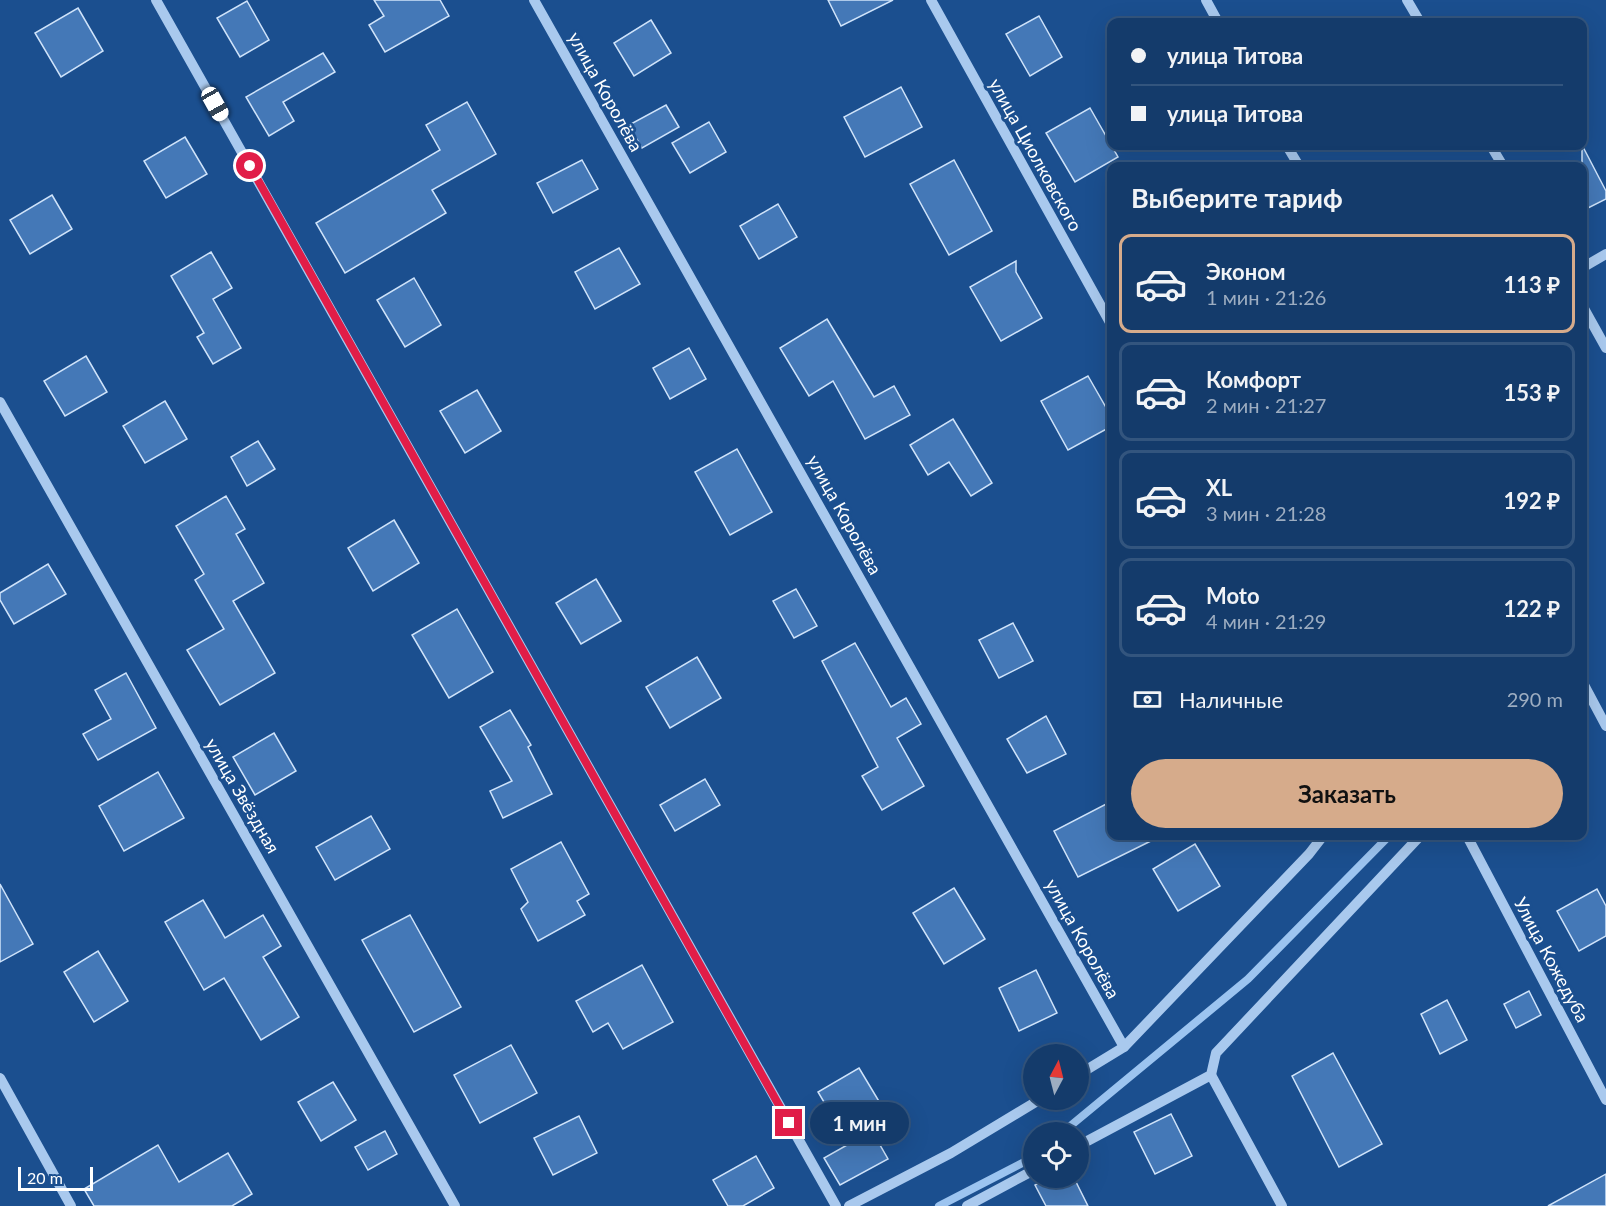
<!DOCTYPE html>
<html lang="ru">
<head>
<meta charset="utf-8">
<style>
  body { margin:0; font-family:Lato,sans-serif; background:#1d4271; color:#f1f3f6; height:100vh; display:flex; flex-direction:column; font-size:22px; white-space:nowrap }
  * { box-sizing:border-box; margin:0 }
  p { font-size:20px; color:#9dadc1 }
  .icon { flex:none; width:33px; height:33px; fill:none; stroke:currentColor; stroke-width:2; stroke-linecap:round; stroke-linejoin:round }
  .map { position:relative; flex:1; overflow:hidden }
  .sheet { position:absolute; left:1107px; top:162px; width:480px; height:678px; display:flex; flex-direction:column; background:#143b6b; border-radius:12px; box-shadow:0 6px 24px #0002,0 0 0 2px #33557e }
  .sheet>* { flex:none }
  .top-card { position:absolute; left:1107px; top:18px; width:480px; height:132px; border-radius:12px; box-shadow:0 6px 24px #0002,0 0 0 2px #33557e; display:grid; align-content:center; height:132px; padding:0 24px; background:#143b6b }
  .needle { width:39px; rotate:7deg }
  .controls { position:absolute; left:1023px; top:1044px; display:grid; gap:12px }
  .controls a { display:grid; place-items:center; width:66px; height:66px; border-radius:50%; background:#143b6b; box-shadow:0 6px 24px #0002,0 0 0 2px #33557e; font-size:30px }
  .scale { position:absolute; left:18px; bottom:15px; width:75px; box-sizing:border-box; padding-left:6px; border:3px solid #fff; border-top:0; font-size:16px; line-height:21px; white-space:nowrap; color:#fff; -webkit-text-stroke:4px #1b4f8f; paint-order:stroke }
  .end { position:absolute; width:27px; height:27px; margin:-14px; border:8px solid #e11d48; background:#fff; box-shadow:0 0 0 3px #fff }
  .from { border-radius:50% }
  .bubble { position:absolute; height:42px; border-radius:21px; background:#143b6b; box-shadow:0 6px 24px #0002,0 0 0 2px #33557e; font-size:20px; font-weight:700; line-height:42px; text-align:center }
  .car { position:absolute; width:18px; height:36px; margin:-18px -9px; border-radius:8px; box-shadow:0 0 4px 2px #0007; background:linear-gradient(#fff 24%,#345 0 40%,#fff 0 76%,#345 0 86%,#fff 0) }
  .top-card b { display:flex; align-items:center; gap:21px; height:57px; font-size:22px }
  .top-card b+b { border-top:2px solid #33557e }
  .top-card i { width:15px; height:15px; background:#f1f3f6 }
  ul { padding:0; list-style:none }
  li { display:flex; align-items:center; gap:18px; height:99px; margin:0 12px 9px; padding:0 12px; border:3px solid #33557e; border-radius:12px }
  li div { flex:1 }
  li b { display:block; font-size:22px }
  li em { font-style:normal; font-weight:700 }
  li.on { border-color:#d6ab8b }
  li>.icon { width:54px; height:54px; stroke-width:1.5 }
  h2 { padding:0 24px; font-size:27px; line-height:72px }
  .pay { display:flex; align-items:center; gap:15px; height:66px; padding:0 24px; font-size:22px }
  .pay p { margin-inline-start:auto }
  .cta { display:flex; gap:12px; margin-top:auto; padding:12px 24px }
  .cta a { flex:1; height:69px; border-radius:36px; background:#d6ab8b; color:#111; font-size:24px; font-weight:700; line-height:69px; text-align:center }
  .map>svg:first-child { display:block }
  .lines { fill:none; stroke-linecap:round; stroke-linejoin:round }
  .stream { stroke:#9cc4f0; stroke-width:8 }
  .building { fill:#4478b7; stroke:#cfe3fa; stroke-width:1.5 }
  .minor { stroke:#a9c9ee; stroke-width:10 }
  .route { stroke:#e11d48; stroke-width:8 }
  .labels { text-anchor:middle; stroke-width:6; stroke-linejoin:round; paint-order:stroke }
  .street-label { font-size:18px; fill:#fff; stroke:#1b4f8f }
</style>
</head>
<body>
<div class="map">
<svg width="1606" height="1206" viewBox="0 0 1606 1206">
  <rect width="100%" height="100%" fill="#1b4f8f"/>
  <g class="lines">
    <g class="stream">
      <polyline points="1063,1132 1248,979 1389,836"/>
      <polyline points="939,1206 1034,1157"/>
    </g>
  </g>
  <g class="building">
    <polygon points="374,0 440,0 449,16 385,52 369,25 384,16"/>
    <polygon points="828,0 893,0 841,26"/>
    <polygon points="247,1 269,40 240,57 217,18"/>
    <polygon points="78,8 103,51 61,77 35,33"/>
    <polygon points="1039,16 1062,57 1030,76 1006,34"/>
    <polygon points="651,20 671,53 634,76 614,43"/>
    <polygon points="323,53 335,72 283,102 294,121 269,136 246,97"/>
    <polygon points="901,87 922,127 865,157 844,117"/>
    <polygon points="467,102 496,154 432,190 446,213 345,273 316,223 440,150 426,125"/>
    <polygon points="666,105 679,127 642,148 629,125"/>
    <polygon points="1090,108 1118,157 1075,182 1046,133"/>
    <polygon points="709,122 726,152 690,173 672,143"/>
    <polygon points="185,137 207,174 166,198 144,161"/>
    <polygon points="1582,145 1606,191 1606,199 1582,211"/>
    <polygon points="582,160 598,189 553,213 537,183"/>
    <polygon points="954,160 992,231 949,255 910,184"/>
    <polygon points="52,195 72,229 30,254 10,220"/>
    <polygon points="778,204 797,237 759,259 740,226"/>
    <polygon points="619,248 640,284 595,309 575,272"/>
    <polygon points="211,252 232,288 213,299 241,348 213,364 197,337 204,333 171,276"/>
    <polygon points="1016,261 1016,272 1042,318 1001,341 970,287"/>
    <polygon points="414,278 441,325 405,347 377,300"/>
    <polygon points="827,319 874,397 894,386 910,415 865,439 833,381 809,396 780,348"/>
    <polygon points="689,348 706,379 670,399 653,368"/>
    <polygon points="86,356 107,392 65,416 44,381"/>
    <polygon points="1088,376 1112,418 1112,426 1068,450 1041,401"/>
    <polygon points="477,390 501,431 465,453 440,411"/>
    <polygon points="165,401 187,439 145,463 123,426"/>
    <polygon points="953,419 992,483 971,496 949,462 928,475 910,445"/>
    <polygon points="258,441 275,469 247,486 231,457"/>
    <polygon points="737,449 772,512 730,535 695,472"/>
    <polygon points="226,496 245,529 236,534 264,583 233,601 275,673 220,705 187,650 224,629 195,580 204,574 176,526"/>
    <polygon points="394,520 419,563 373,591 348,548"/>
    <polygon points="48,564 66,594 14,624 0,600 0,593"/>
    <polygon points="596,579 621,621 581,644 556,603"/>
    <polygon points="796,589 817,626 794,638 773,601"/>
    <polygon points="457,609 493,672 449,698 412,635"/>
    <polygon points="1013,623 1033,661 999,678 979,640"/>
    <polygon points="855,643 891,707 906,698 921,724 897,738 924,786 882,810 862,776 878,767 822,661"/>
    <polygon points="697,657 721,698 670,728 646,687"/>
    <polygon points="126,673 156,728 98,760 83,734 111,719 95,690"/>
    <polygon points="510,710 531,745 528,747 552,794 503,818 490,791 512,781 480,727"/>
    <polygon points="1046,716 1066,754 1027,773 1007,739"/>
    <polygon points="274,733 296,771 255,795 233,757"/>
    <polygon points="158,772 184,818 124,851 99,806"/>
    <polygon points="705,779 720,805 675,831 660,805"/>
    <polygon points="1112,801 1112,836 1161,836 1078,877 1054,831"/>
    <polygon points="371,816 390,849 335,880 316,847"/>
    <polygon points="561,842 589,894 577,901 585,915 538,941 521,909 528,902 511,869"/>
    <polygon points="1195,844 1220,886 1178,911 1153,869"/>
    <polygon points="0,884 33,944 0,962"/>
    <polygon points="954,888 985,939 944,964 913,913"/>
    <polygon points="1597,889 1606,906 1606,936 1579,951 1557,911"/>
    <polygon points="203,900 225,938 263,915 281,946 263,957 299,1017 261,1040 224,978 204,990 165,922"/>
    <polygon points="410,915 461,1007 414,1032 362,940"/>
    <polygon points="98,951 128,1001 94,1022 64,972"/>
    <polygon points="642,965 673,1022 623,1049 608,1023 593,1032 576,1001"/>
    <polygon points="1036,970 1057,1013 1019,1031 999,988"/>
    <polygon points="1529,991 1541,1015 1516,1028 1504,1004"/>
    <polygon points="1447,1000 1467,1040 1440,1054 1421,1014"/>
    <polygon points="511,1045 537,1093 480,1123 454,1075"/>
    <polygon points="1333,1053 1382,1144 1339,1167 1292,1076"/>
    <polygon points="859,1068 886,1113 868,1124 888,1159 840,1185 824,1158 849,1144 818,1092"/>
    <polygon points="333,1082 356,1120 321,1141 298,1102"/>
    <polygon points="1171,1114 1192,1156 1155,1174 1134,1132"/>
    <polygon points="579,1116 597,1153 553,1175 534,1138"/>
    <polygon points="385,1131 397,1154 368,1170 355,1147"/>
    <polygon points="158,1145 179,1182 228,1153 252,1194 232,1206 94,1206 84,1189"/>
    <polygon points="756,1156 774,1188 743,1206 728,1206 713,1180"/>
    <polygon points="1606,1174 1606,1206 1548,1206"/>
    <polygon points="1049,1178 1074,1178 1088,1206 1046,1206 1035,1185"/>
  </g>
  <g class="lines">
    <g class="minor">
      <polyline points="156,0 836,1206"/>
      <polyline points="534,0 1124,1047"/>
      <polyline points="931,0 1112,326"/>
      <polyline points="1206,0 1218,22"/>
      <polyline points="1407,0 1420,22"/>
      <polyline points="1287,146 1299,166"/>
      <polyline points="1491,146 1503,166"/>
      <polyline points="1582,268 1606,254"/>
      <polyline points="1582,305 1606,348"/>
      <polyline points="0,402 455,1206"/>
      <polyline points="1582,681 1606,726"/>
      <polyline points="1467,836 1606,1100"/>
      <polyline points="1078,1075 1124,1047 1309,854 1323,836"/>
      <polyline points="1211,1075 1282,1206"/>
      <polyline points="0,1078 71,1206"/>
      <polyline points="1078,1146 1211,1075 1216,1053 1420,836"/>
      <polyline points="849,1206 951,1153 1039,1100"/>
      <polyline points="967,1206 1034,1170"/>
    </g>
  </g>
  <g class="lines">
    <polyline class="route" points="250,166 789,1123"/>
  </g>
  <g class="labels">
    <g class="street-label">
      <text transform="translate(605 92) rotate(61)" y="6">улица Королёва</text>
      <text transform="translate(1035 155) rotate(61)" y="6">улица Циолковского</text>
      <text transform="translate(844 515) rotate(61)" y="6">улица Королёва</text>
      <text transform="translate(242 796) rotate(60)" y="6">улица Звёздная</text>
      <text transform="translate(1082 939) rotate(61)" y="6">улица Королёва</text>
      <text transform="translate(1551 960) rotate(62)" y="6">Улица Кожедуба</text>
    </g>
  </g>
</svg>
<div class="controls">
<a><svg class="needle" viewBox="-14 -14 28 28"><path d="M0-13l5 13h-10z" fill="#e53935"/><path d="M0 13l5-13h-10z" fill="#9dadc1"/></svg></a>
<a><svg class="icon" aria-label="locate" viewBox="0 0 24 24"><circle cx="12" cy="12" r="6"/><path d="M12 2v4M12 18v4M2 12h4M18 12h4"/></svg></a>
</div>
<div class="scale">20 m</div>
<i class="end from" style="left:250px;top:166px"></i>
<i class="end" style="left:789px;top:1123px"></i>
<div class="bubble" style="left:810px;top:1102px;width:99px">1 мин</div>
<i class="car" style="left:215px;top:104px;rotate:151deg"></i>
<div class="top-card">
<b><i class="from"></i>улица Титова</b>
<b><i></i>улица Титова</b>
</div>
<section class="sheet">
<h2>Выберите тариф</h2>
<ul>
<li class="on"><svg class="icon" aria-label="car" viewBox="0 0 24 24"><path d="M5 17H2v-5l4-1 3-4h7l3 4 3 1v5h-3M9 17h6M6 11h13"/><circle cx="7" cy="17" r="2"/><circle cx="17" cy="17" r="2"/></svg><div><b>Эконом</b><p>1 мин · 21:26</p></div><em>113 ₽</em></li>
<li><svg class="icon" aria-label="car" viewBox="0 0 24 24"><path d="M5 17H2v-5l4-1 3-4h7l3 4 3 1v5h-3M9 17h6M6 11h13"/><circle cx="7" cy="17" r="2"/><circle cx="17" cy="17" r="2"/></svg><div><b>Комфорт</b><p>2 мин · 21:27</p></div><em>153 ₽</em></li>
<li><svg class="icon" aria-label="car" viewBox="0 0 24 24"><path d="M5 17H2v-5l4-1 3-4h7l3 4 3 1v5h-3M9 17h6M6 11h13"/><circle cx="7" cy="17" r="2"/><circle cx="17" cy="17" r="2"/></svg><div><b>XL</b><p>3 мин · 21:28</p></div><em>192 ₽</em></li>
<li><svg class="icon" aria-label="car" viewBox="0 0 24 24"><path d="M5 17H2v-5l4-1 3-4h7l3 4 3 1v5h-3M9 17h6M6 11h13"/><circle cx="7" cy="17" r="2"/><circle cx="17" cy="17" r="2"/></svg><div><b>Moto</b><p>4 мин · 21:29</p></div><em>122 ₽</em></li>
</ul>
<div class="pay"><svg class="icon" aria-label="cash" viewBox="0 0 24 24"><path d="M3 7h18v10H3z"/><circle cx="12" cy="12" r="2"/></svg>Наличные<p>290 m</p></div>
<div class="cta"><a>Заказать</a></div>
</section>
</div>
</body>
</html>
